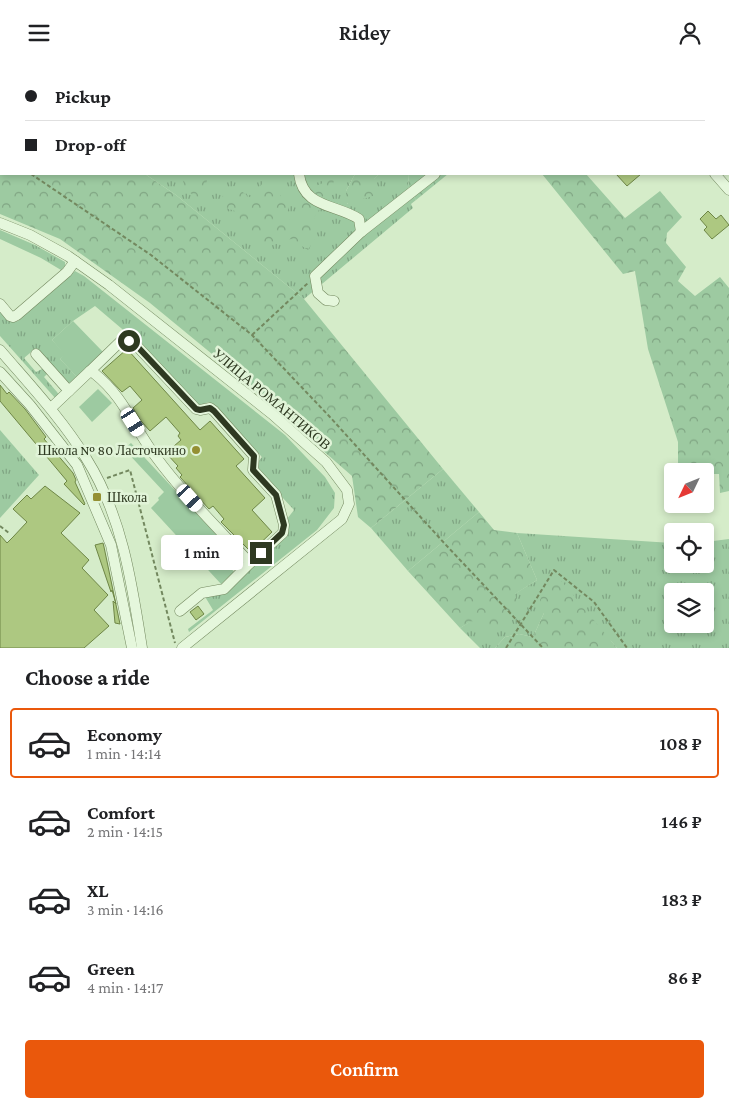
<!DOCTYPE html>
<html lang="en">
<head>
<meta charset="utf-8">
<style>
  body { margin:0; font-family:"Crimson Pro",serif; background:#f2f2f2; color:#202124; height:100vh; display:flex; flex-direction:column; font-size:19px; white-space:nowrap }
  * { box-sizing:border-box; margin:0 }
  p { font-size:16px; color:#757577 }
  .icon { flex:none; width:28px; height:28px; fill:none; stroke:currentColor; stroke-width:2; stroke-linecap:round; stroke-linejoin:round }
  .map { position:relative; height:583px; overflow:hidden }
  .side { display:flex; flex-direction:column; background:#fff; flex:1 }
  .side>* { flex:none }
  .banner { position:absolute; left:0px; top:0px; width:730px; height:110px; box-shadow:0 2px 8px #0003; display:grid; align-content:center; height:110px; padding:0 25px; background:#fff }
  .needle { width:32px; rotate:227deg }
  .controls { position:absolute; left:664px; top:398px; display:grid; gap:10px }
  .controls a { display:grid; place-items:center; width:50px; height:50px; border-radius:5px; background:#fff; box-shadow:0 2px 8px #0003; font-size:25px }
  .end { position:absolute; width:22px; height:22px; margin:-11px; border:6px solid #2e3921; background:#fff; box-shadow:0 0 0 2px #fff }
  .from { border-radius:50% }
  .bubble { position:absolute; height:35px; border-radius:5px; background:#fff; box-shadow:0 2px 8px #0003; font-size:16px; font-weight:600; line-height:35px; text-align:center }
  .car { position:absolute; width:15px; height:30px; margin:-15px -8px; border-radius:6px; box-shadow:0 0 4px 1px #0007; background:linear-gradient(#fff 24%,#345 0 40%,#fff 0 76%,#345 0 86%,#fff 0) }
  .banner b { display:flex; align-items:center; gap:18px; height:48px; font-size:19px }
  .banner b+b { border-top:1px solid #e0e0e0 }
  .banner i { width:12px; height:12px; background:#202124 }
  ul { padding:0; list-style:none }
  li { display:flex; align-items:center; gap:15px; height:70px; margin:0 10px 8px; padding:0 15px; border:2px solid transparent; border-radius:5px }
  li div { flex:1 }
  li b { display:block; font-size:19px }
  li em { font-style:normal; font-weight:600 }
  li.on { border-color:#ea580c }
  li>.icon { width:45px; height:45px; stroke-width:1.5 }
  h2 { padding:0 25px; font-size:22px; line-height:60px }
  .button { display:flex; gap:10px; margin-top:auto; padding:10px 25px }
  .button a { flex:1; height:58px; border-radius:5px; background:#ea580c; color:#fff; font-size:20px; font-weight:600; line-height:58px; text-align:center }
  header { display:flex; justify-content:space-between; align-items:center; height:65px; padding:0 25px; background:#fff; font-size:22px; font-weight:600 }
  .map>svg:first-child { display:block }
  .grass { fill:url(#grass-tufts); fill-rule:evenodd }
  .forest { fill:url(#forest-crowns) }
  .pitch { fill:#9dcaa1 }
  .building { fill:#adc881; stroke:#6e8646 }
  .lines { fill:none; stroke-linecap:round; stroke-linejoin:round }
  .minor-casing { stroke:#73885f; stroke-width:11 }
  .path { stroke:#73885f; stroke-width:2; stroke-dasharray:4 2.5; stroke-linecap:butt }
  .minor { stroke:#e5f7dc; stroke-width:10 }
  .route { stroke:#2e3921; stroke-width:6 }
  .poi-dot { fill:#949032; stroke:#e1f4d8; stroke-width:2 }
  .labels { text-anchor:middle; stroke-width:5; stroke-linejoin:round; paint-order:stroke }
  .street-label { font-size:14px; fill:#2e3921; stroke:#e1f4d8 }
  .poi-label { font-size:14px; fill:#2e3921; stroke:#e1f4d8; text-anchor:end }
</style>
</head>
<body>
<header><svg class="icon" aria-label="menu" viewBox="0 0 24 24"><path d="M4 6h16M4 12h16M4 18h16"/></svg>Ridey<svg class="icon" aria-label="person" viewBox="0 0 24 24"><circle cx="12" cy="8" r="4"/><path d="M4 21q1-7 8-7t8 7"/></svg></header>
<div class="map">
<svg width="729" height="583" viewBox="0 0 729 583">
  <defs>
    <pattern id="grass-tufts" width="24" height="20" patternUnits="userSpaceOnUse" patternTransform="scale(1.25)"><rect width="24" height="20" fill="#9dcaa1"/><path d="M3 7l-1-3M5 7V3M7 7l1-3M15 17l-1-3M17 17v-4M19 17l1-3" fill="none" stroke="#80a583"/></pattern>
    <pattern id="forest-crowns" width="20" height="18" patternUnits="userSpaceOnUse" patternTransform="scale(1.25)"><rect width="20" height="18" fill="#9dcaa1"/><path d="M2 6a3 3 0 1 1 6 0M12 15a3 3 0 1 1 6 0" fill="none" stroke="#80a583"/></pattern>
  </defs>
  <rect width="100%" height="100%" fill="#d5ecc9"/>
  <g class="grass">
    <polygon points="53,0 407,0 407,1 52,1"/>
    <polygon points="145,109 355,109 346,126 347,139 379,109 409,109 408,122 416,135 411,139 413,143 304,234 176,130"/>
    <polygon points="0,165 35,180 65,197 65,201 61,205 41,193 0,174"/>
    <polygon points="75,206 84,211 285,370 325,412 335,428 334,443 317,465 189,567 188,564 213,545 204,530 230,522 289,466 287,454 294,445 257,405 258,397 262,392 209,337 198,341 128,269 95,241 73,256 52,275 65,289 60,294 77,312 72,319 64,316 36,283 24,293 36,307 42,304 49,307 44,312 57,327 59,330 56,334 0,271 0,246 11,257 18,256"/>
    <polygon points="0,365 39,410 0,453"/>
    <polygon points="443,404 479,447 408,506 371,463"/>
    <path d="M517,468L672,478V499H705V477L729,474V583H617L611,576L544,548L533,572L519,569L505,572L495,583H480L460,563L537,515ZM672,526H705V559H672Z"/>
  </g>
  <g class="forest">
    <polygon points="407,0 541,0 542,1 407,1"/>
    <polygon points="0,32 1,109 145,109 176,130 304,234 443,404 371,463 358,452 352,411 223,298 150,238 60,174 0,149"/>
    <polygon points="176,109 201,109 207,115 204,130 197,133 185,124 182,112"/>
    <polygon points="327,109 338,109 334,115 331,128 314,152 315,173 308,185 291,174 267,182 258,172 243,166 238,147 217,140 224,129 234,121 251,133 266,114 275,117 281,132 290,136 286,153 299,159 303,151 299,138 308,124 323,118"/>
    <polygon points="355,109 379,109 374,114 373,131 346,139 346,126"/>
    <polygon points="409,109 448,109 416,135 408,122"/>
    <polygon points="542,109 586,109 625,153 660,126 682,152 667,168 666,178 686,202 678,216 695,231 720,212 729,223 729,426 720,428 719,409 705,409 705,406 678,406 678,377 648,284 635,206 623,209"/>
    <polygon points="479,447 494,465 517,468 537,515 515,529 520,548 506,559 487,567 472,556 460,563 408,506"/>
    <polygon points="558,512 617,583 495,583 505,572 519,569 533,572 544,548 540,535 545,523"/>
  </g>
  <g class="pitch">
    <polygon points="73,256 103,287 77,312 60,294 64,289 52,275"/>
    <polygon points="98,324 112,338 92,357 79,342"/>
    <polygon points="131,378 239,494 230,502 234,507 221,519 151,443 159,435 158,433 164,427 124,384"/>
  </g>
  <g class="building">
    <polygon points="616,109 641,109 627,121"/>
    <polygon points="708,146 716,154 721,150 729,160 712,174 704,165 707,162 700,154"/>
    <polygon points="127,284 200,365 210,356 244,394 236,401 265,433 252,445 272,467 251,487 221,457 224,454 213,441 209,444 180,412 182,410 176,403 178,401 166,388 181,375 178,371 180,368 166,352 150,366 141,356 133,343 142,335 130,321 122,327 102,306"/>
    <polygon points="0,320 7,329 9,327 25,344 46,372 44,374 73,408 76,415 75,417 85,439 84,440 64,419 67,416 0,336"/>
    <polygon points="45,421 80,448 61,468 89,495 82,503 108,530 94,545 109,561 84,583 0,583 0,470 7,478 13,472 27,457 13,444 27,430 31,434"/>
    <polygon points="103,478 104,482 120,559 115,558 113,536 116,539 112,525 111,527 95,480"/>
    <polygon points="198,541 204,549 196,555 190,547"/>
  </g>
  <g class="lines">
    <g class="minor-casing">
      <g id="minor">
        <polyline points="294,0 295,1"/>
        <polyline points="457,0 458,1"/>
        <polyline points="625,0 626,1"/>
        <polyline points="51,1 52,0"/>
        <polyline points="336,1 338,0"/>
        <polyline points="592,1 593,0"/>
        <polyline points="0,24 1,25"/>
        <polyline points="0,51 1,50"/>
        <path d="M299,109C303,143 336,139 359,154L361,167"/>
        <polyline points="715,109 729,125"/>
        <polyline points="0,158 30,170 68,191 109,220 272,349 326,397 347,425 349,439 342,454 182,583"/>
        <polyline points="334,236 326,235 318,228 315,211 361,167 435,109"/>
        <polyline points="0,239 10,251 13,252 17,250 67,207 75,196"/>
        <path d="M0,285C30,320 62,354 86,393C122,450 132,518 142,583"/>
        <polyline points="36,289 69,326"/>
        <path d="M90,306L121,276C126,274 130,276 135,279L196,344L200,345L210,343L214,346L254,391L253,405L276,430L284,460L283,468L250,498"/>
        <polyline points="0,307 30,340 77,400 111,480 132,583"/>
        <path d="M51,343L90,306L95,309C124,332 134,363 156,392C184,430 218,463 250,498L224,524L202,528L180,546"/>
      </g>
    </g>
    <g class="path">
      <polyline points="0,93 1,94"/>
      <polyline points="31,109 151,190 252,270 329,351 445,479 543,583"/>
      <polyline points="252,270 308,218"/>
      <polyline points="107,413 130,405 175,578"/>
      <polyline points="0,461 9,468"/>
      <polyline points="506,583 554,505 594,537 627,583"/>
    </g>
    <use href="#minor" class="minor"/>
  </g>
  <g class="lines">
    <polyline class="route" points="129,276 135,279 196,344 200,345 210,343 214,346 254,391 253,405 276,430 284,460 282,468 261,488"/>
  </g>
  <g class="poi-dot">
    <circle cx="196" cy="385" r="5"/>
    <rect x="92" y="427" width="10" height="10" rx="2.5"/>
  </g>
  <g class="labels">
    <g class="street-label">
      <text transform="translate(272 334) rotate(40)" y="5">УЛИЦА РОМАНТИКОВ</text>
    </g>
    <g class="poi-label">
      <text x="186" y="390">Школа № 80 Ласточкино</text>
      <text x="107" y="437" text-anchor="start">Школа</text>
    </g>
  </g>
</svg>
<div class="controls">
<a><svg class="needle" viewBox="-14 -14 28 28"><path d="M0-13l5 13h-10z" fill="#e53935"/><path d="M0 13l5-13h-10z" fill="#757577"/></svg></a>
<a><svg class="icon" aria-label="locate" viewBox="0 0 24 24"><circle cx="12" cy="12" r="6"/><path d="M12 2v4M12 18v4M2 12h4M18 12h4"/></svg></a>
<a><svg class="icon" aria-label="layers" viewBox="0 0 24 24"><path d="M12 4l9 5-9 5-9-5zM3 14l9 5 9-5"/></svg></a>
</div>
<i class="end from" style="left:129px;top:276px"></i>
<i class="end" style="left:261px;top:488px"></i>
<div class="bubble" style="left:161px;top:470px;width:82px">1 min</div>
<i class="car" style="left:133px;top:357px;rotate:148deg"></i>
<i class="car" style="left:190px;top:433px;rotate:138deg"></i>
<div class="banner">
<b><i class="from"></i>Pickup</b>
<b><i></i>Drop-off</b>
</div>
</div>
<section class="side">
<h2>Choose a ride</h2>
<ul>
<li class="on"><svg class="icon" aria-label="car" viewBox="0 0 24 24"><path d="M5 17H2v-5l4-1 3-4h7l3 4 3 1v5h-3M9 17h6M6 11h13"/><circle cx="7" cy="17" r="2"/><circle cx="17" cy="17" r="2"/></svg><div><b>Economy</b><p>1 min · 14:14</p></div><em>108 ₽</em></li>
<li><svg class="icon" aria-label="car" viewBox="0 0 24 24"><path d="M5 17H2v-5l4-1 3-4h7l3 4 3 1v5h-3M9 17h6M6 11h13"/><circle cx="7" cy="17" r="2"/><circle cx="17" cy="17" r="2"/></svg><div><b>Comfort</b><p>2 min · 14:15</p></div><em>146 ₽</em></li>
<li><svg class="icon" aria-label="car" viewBox="0 0 24 24"><path d="M5 17H2v-5l4-1 3-4h7l3 4 3 1v5h-3M9 17h6M6 11h13"/><circle cx="7" cy="17" r="2"/><circle cx="17" cy="17" r="2"/></svg><div><b>XL</b><p>3 min · 14:16</p></div><em>183 ₽</em></li>
<li><svg class="icon" aria-label="car" viewBox="0 0 24 24"><path d="M5 17H2v-5l4-1 3-4h7l3 4 3 1v5h-3M9 17h6M6 11h13"/><circle cx="7" cy="17" r="2"/><circle cx="17" cy="17" r="2"/></svg><div><b>Green</b><p>4 min · 14:17</p></div><em>86 ₽</em></li>
</ul>
<div class="button"><a>Confirm</a></div>
</section>
</body>
</html>
